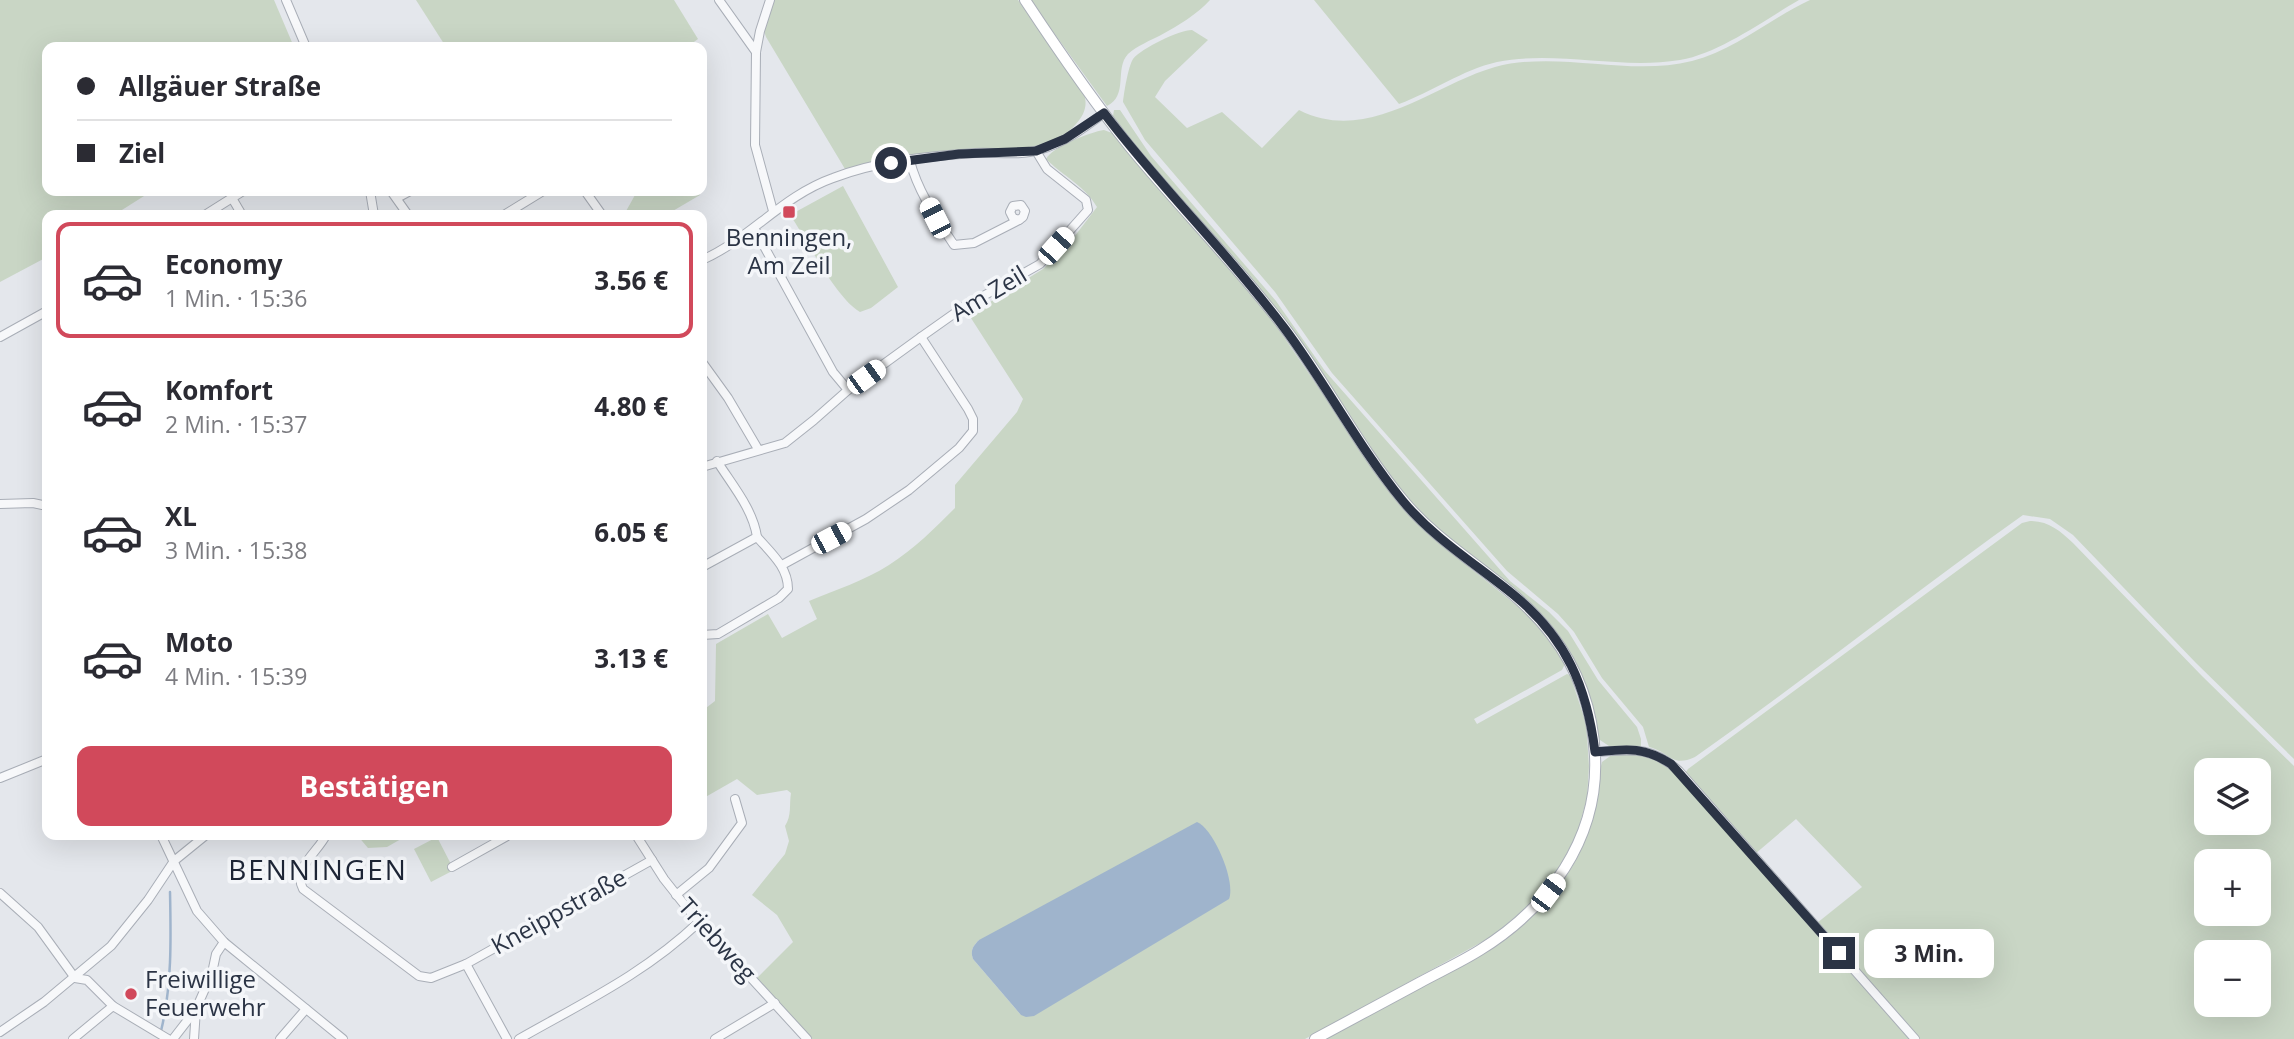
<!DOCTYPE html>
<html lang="de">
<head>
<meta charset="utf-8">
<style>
  body { margin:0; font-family:"Open Sans",sans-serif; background:#f2f2f3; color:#2b2b33; height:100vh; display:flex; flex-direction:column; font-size:26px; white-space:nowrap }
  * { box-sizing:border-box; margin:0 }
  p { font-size:23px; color:#7c7c81 }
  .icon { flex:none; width:38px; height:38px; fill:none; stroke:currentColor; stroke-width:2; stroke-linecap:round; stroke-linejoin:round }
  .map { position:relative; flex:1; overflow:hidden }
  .side { position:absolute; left:42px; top:210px; width:665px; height:630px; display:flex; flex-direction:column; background:#fff; border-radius:14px; box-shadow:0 7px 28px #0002 }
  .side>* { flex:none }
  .top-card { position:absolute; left:42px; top:42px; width:665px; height:154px; border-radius:14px; box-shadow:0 7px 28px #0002; display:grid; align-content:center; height:154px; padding:0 35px; background:#fff }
  .tools { position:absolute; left:2194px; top:758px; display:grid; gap:14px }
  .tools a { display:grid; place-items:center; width:77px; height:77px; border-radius:14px; background:#fff; box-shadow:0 7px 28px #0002; font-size:35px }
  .end { position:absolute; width:32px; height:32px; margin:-16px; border:9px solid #2b3445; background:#fff; box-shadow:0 0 0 4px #fff }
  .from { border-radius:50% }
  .bubble { position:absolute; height:49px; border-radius:14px; background:#fff; box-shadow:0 7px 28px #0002; font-size:23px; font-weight:700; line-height:49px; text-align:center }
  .car { position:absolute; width:21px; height:42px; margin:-21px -10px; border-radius:9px; box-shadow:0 0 5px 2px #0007; background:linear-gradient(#fff 24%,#345 0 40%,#fff 0 76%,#345 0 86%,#fff 0) }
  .top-card b { display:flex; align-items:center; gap:24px; height:66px; font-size:26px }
  .top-card b+b { border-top:2px solid #e1e1e2 }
  .top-card i { width:18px; height:18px; background:#2b2b33 }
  ul { padding:12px 0 0; list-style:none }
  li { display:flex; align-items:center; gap:21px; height:116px; margin:0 14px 10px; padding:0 21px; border:4px solid transparent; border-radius:14px }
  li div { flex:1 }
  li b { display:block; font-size:26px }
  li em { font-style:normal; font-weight:700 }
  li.on { border-color:#d1495b }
  li>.icon { width:63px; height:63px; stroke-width:1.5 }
  .action { display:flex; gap:14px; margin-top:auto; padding:14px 35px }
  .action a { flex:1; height:80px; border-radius:14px; background:#d1495b; color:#fff; font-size:28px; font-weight:700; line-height:80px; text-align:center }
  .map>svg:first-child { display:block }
  .green { fill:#c9d6c5; fill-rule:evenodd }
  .water { fill:#9fb4cc }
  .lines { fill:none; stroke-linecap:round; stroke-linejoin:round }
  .stream { stroke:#9fb4cc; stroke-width:2.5 }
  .street-casing { stroke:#a9aeb7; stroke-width:10 }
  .secondary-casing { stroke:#a9aeb7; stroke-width:12 }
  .street { stroke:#f7f8fa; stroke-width:8 }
  .secondary { stroke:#fff; stroke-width:10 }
  .route { stroke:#2b3445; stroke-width:9 }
  .poi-dot { fill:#d1495b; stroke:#f4f6f9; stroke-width:2.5 }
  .labels { text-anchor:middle; stroke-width:7; stroke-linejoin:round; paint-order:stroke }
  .poi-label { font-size:24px; fill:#2b3445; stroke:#f4f6f9 }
  .street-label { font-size:24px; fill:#2b3445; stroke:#f4f6f9 }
  .quarter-label { font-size:28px; letter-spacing:2px; fill:#1d2536; stroke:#f4f6f9 }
</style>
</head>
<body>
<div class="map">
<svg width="2294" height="1039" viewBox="0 0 2294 1039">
  <rect width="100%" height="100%" fill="#e4e7ec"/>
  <g class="green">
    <polygon points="0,0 274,0 294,47 47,47 47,191 152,191 114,215 47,215 47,257 0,282"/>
    <polygon points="416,0 674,0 698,39 687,47 446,47"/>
    <path d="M774,0H1018L1084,94C1088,106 1084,115 1076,124C1048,157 996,146 958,151C920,155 882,158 845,169L766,37L764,31Z"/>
    <path d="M1030,0H1210C1196,15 1179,25 1161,35C1151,40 1137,46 1128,54C1114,69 1129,95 1107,106Z"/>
    <path d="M1314,0H1799C1764,20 1720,53 1680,60C1619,70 1557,50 1497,62C1462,70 1432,92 1399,104Z"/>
    <path d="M1810,0H2294V759L2196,663L2073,535L2050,519L2023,515C1912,594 1806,679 1695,757C1671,768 1670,752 1649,747L1643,727L1602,678L1574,632L1558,614L1507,571L1332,373L1275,292L1145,140L1123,102C1124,93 1128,67 1133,59C1142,48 1179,30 1192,30L1208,40L1165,81L1155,97L1187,128L1222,112L1262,148L1299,110C1368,145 1432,85 1495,67C1559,50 1628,77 1692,61C1735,50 1771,18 1810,0Z"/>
    <polygon points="1114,110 1120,110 1151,156 1276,301 1325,371 1510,581 1549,612 1568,631 1598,680 1637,727 1641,739 1641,746 1609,746 1600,740 1572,656 1412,505 1380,463 1313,360 1127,135 1113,116"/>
    <path d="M1104,130L1112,133L1120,141L1270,317L1398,503L1428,534L1526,613L1551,642L1565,664L1562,670L1474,719L1477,724L1567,674L1570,675L1586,723L1589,766L1587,798L1577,834L1554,877L1531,904L1491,937L1305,1039H812L757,978L793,942L777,915L752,895L785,854L789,841L785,826C792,815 789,805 791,793L787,790L757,795L737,779L702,799V711L715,701L716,644L768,614L782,638L817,619L809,601C835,590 864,581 889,565C914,549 934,529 955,508V485L1017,412L1023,399L969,315L1043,269L1071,241L1097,207C1085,186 1063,176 1046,159C1052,147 1090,132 1104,130ZM979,940L1021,1015L973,959C970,950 973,946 979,940Z"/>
    <path d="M843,186L898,287L871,308L860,312C835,297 808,241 790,215Z"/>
    <polygon points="632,191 697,191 700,195 666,215 626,215 625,213 635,195"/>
    <path d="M2030,521C2049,521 2060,531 2073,543L2202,676L2294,766V1039H1920L1817,923L1862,887L1796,819L1755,854L1685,773L1688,769L2022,523ZM2207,770H2259V822H2207ZM2207,861H2259V914H2207ZM2207,952H2259V1004H2207Z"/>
    <path d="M1635,753L1651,756L1677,774L1910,1039H1324L1528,920C1554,895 1578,866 1588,831C1595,808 1596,784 1602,762L1613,754Z"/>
    <polygon points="357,835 408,835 387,847 368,848"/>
    <polygon points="437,837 454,870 431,882 414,849"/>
  </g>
  <path class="water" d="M1197,822C1214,829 1236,882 1229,899L1034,1016L1026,1017L1021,1015L973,959C970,950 973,946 979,940Z"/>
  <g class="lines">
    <path class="stream" d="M161,1031C172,986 171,939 170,892"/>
    <g class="street-casing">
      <g id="street">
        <polyline points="286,0 306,47"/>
        <polyline points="719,0 756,52"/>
        <polyline points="770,0 760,31 756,52 755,145 773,211"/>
        <path d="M910,161C918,192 937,219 954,245L974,243L1019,220"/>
        <polyline points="370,191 374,215"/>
        <polyline points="391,191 408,215"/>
        <polyline points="585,191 602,215"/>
        <polyline points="232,198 242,215"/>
        <polyline points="397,198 410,191"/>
        <polygon points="1021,205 1025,211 1023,217 1019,220 1013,218 1010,212 1013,206"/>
        <polyline points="205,215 243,191"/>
        <polyline points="504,215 543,191"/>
        <polyline points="754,228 833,372 848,390"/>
        <path d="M702,260C750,239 782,196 833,178C877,161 928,156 975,153C996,152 1019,156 1039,150C1064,143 1084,128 1104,113"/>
        <polyline points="0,337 47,311"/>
        <polyline points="702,362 728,398 758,449"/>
        <polyline points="702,467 785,443 814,420 848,390 921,337 962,308 1040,264 1088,210 1086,200 1047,169 1036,151"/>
        <polyline points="0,504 33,503 47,506"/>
        <polyline points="782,565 866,519 909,490 959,448 973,431 973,419 968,409 921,337"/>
        <path d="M702,567L757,537C753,509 732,485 717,461"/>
        <path d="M702,635L718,634L779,598L788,589C788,567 771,553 757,537"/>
        <path d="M1595,752C1631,750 1650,745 1679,771L1915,1039"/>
        <polyline points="0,778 47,759"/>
        <polyline points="161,835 197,911 224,942 343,1039"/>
        <path d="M326,835C319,851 292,868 303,889L419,976L431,978L466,964L507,1039"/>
        <polyline points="636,835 664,879 687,908 807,1039"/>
        <polyline points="452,867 509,835"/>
        <polyline points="0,893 38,927 75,978 87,980 113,1006"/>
        <polyline points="676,895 709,868 742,823 735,799"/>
        <polyline points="466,964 652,860"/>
        <polyline points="0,1032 44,1002 111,946 148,900 174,861 206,835"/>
        <polyline points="73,1039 113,1006 168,1039"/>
        <polyline points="173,1039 194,1012"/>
        <polyline points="194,1039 196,1009 212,973 216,954 224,942"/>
        <polyline points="280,1039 306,1009"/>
        <path d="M519,1039C584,1002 644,974 699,922"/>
        <polyline points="715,1039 775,1003"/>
      </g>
    </g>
    <g class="secondary-casing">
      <path id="secondary" d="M1025,0C1058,50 1092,100 1130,147C1180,208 1236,264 1284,327C1326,382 1358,446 1402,499C1445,552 1510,580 1551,634C1579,670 1593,711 1595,756C1599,839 1548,908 1480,950C1461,962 1439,972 1419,983C1384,1002 1350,1020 1315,1039"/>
    </g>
    <use href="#street" class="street"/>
    <use href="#secondary" class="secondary"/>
  </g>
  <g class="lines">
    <path class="route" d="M891,163L959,154L1036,151L1065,139L1104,113C1161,188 1229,254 1285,329C1326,384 1358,446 1402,500C1434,539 1476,564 1515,596C1566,638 1587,687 1595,752C1626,749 1643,746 1671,764L1839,953"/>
  </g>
  <g class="poi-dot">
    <rect x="782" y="205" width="14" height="14" rx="3.5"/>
    <circle cx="131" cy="994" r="7"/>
  </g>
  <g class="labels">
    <g class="poi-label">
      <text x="789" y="246">Benningen,<tspan x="789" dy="28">Am Zeil</tspan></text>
      <text x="145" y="988" text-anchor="start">Freiwillige<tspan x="145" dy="28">Feuerwehr</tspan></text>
    </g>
    <g class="street-label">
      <text transform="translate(989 294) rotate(-31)" y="8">Am Zeil</text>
      <text transform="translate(559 912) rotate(-29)" y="8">Kneippstraße</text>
      <text transform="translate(717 940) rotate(48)" y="8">Triebweg</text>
    </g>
    <g class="quarter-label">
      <text x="318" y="880">BENNINGEN</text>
    </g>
  </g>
</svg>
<div class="tools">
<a><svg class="icon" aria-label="layers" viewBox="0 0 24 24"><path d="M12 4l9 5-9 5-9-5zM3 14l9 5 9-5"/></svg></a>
<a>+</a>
<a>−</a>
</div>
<i class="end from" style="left:891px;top:163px"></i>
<i class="end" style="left:1839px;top:953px"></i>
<div class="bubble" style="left:1864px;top:929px;width:130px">3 Min.</div>
<i class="car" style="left:935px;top:218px;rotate:333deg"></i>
<i class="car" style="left:1056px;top:246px;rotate:42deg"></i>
<i class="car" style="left:866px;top:377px;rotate:54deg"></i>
<i class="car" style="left:831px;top:538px;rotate:62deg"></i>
<i class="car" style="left:1548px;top:893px;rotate:37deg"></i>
<div class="top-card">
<b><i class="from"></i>Allgäuer Straße</b>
<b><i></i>Ziel</b>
</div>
<section class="side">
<ul>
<li class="on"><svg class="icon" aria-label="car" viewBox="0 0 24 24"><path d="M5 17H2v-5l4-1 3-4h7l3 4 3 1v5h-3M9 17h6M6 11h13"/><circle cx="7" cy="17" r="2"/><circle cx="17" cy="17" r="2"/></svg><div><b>Economy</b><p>1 Min. · 15:36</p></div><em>3.56 €</em></li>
<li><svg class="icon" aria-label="car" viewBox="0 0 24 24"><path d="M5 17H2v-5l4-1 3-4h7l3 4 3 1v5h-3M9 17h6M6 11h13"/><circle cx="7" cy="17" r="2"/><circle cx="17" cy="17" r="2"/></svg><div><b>Komfort</b><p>2 Min. · 15:37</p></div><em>4.80 €</em></li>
<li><svg class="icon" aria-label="car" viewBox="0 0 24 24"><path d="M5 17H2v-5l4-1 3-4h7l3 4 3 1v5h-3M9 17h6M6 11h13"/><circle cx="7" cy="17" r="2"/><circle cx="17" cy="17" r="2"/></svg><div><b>XL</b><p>3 Min. · 15:38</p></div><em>6.05 €</em></li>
<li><svg class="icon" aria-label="car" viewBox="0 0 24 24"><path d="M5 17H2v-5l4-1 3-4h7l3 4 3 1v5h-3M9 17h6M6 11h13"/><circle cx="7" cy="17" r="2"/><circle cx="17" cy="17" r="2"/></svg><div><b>Moto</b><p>4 Min. · 15:39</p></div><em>3.13 €</em></li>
</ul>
<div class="action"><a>Bestätigen</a></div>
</section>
</div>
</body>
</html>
